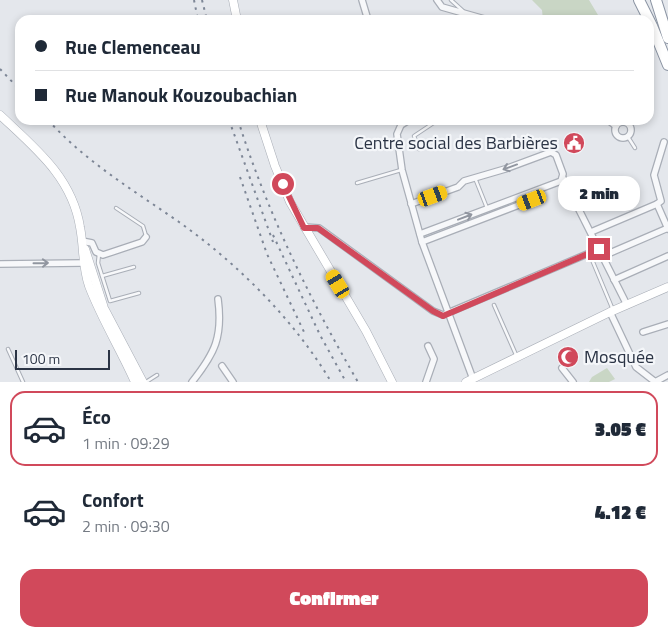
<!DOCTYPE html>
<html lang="fr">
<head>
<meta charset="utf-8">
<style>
  body { margin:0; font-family:"Titillium Web",sans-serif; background:#f6f6f7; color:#1f2937; height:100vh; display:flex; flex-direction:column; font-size:19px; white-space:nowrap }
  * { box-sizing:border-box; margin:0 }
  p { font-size:16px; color:#747a83 }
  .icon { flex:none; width:28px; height:28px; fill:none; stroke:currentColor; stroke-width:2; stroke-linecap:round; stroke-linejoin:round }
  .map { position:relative; height:382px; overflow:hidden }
  .sheet { display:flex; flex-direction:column; background:#fff; flex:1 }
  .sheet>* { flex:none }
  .top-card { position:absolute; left:15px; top:15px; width:639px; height:110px; border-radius:15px; box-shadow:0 2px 8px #0003; display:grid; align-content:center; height:110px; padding:0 20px; background:#fff }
  .scale { position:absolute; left:15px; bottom:12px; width:95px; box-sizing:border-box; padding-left:5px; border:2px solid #2b3445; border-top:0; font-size:14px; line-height:18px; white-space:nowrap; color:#2b3445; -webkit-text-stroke:4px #f4f6f9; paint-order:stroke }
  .end { position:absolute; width:22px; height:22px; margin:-11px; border:6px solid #d1495b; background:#fff; box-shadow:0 0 0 2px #fff }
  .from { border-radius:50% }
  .bubble { position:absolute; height:35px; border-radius:15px; background:#fff; box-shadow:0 2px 8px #0003; font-size:16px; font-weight:800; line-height:35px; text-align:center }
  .car { position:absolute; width:15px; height:30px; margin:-15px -8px; border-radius:6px; box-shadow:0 0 4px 1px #0007; background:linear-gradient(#f5c518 24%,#345 0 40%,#f5c518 0 76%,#345 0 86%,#f5c518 0) }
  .top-card b { display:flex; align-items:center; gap:18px; height:48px; font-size:19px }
  .top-card b+b { border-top:1px solid #e0e1e3 }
  .top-card i { width:12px; height:12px; background:#1f2937 }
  ul { padding:9px 0 0; list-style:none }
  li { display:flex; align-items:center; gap:15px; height:75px; margin:0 10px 8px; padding:0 10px; border:2px solid transparent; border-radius:15px }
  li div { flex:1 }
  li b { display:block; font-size:19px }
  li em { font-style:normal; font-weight:800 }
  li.selected { border-color:#d1495b }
  li>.icon { width:45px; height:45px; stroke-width:1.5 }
  .primary-button { display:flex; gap:10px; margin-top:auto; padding:10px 20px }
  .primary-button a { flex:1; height:58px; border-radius:15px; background:#d1495b; color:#fff; font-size:20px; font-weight:800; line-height:58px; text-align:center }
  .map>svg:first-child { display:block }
  .green { fill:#c9d6c5 }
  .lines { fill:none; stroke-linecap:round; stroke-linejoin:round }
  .lane-casing { stroke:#a9aeb7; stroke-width:4.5 }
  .street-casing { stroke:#a9aeb7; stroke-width:8 }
  .secondary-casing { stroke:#a9aeb7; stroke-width:9 }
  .highway-casing { stroke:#8b94a3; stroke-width:12 }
  .lane { stroke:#f7f8fa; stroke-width:2.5 }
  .street { stroke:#f7f8fa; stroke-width:5.5 }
  .secondary { stroke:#fff; stroke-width:8 }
  .highway { stroke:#fff; stroke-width:10 }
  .rail { stroke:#7d8696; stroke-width:2; stroke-dasharray:2.5 5; stroke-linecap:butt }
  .oneway { stroke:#9196a0 }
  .route { stroke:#d1495b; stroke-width:6 }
  .labels { text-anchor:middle; stroke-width:4.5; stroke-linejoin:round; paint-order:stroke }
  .poi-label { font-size:18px; fill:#2b3445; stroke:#f4f6f9; text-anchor:end }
</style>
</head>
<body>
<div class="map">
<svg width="668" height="382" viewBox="0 0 668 382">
  <rect width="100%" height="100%" fill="#e4e7ec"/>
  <g class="green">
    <polygon points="532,0 589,0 601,20 543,20 542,10"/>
    <polygon points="607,368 615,379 609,382 589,382 592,377"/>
  </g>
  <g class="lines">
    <g class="lane-casing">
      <g id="lane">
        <polyline points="451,0 463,11"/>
        <polyline points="628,137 635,148"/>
        <polyline points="419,149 414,136 438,120"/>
        <polyline points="475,178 487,208"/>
        <polyline points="357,183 401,170"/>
        <polyline points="116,208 143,226 146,236"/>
        <polyline points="99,254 98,263 110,301 139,293"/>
        <polyline points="590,255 613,310"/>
        <polyline points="102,276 134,267"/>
        <polyline points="494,305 517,357"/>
        <polyline points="8,349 23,382"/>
        <polyline points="146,382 157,375"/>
      </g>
    </g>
    <g class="street-casing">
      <g id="street">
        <polyline points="362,0 368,20"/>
        <polyline points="437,0 442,7 488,20"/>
        <polyline points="409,120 401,125 397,134 402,170 422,242 473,379"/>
        <polyline points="608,120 616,126"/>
        <circle cx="623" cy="130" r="8"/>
        <polyline points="664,142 654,175 661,201 657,204 668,229"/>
        <polyline points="563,178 627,305"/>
        <polyline points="411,204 458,187 464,181 505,169 551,152 556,155 563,174 561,181 420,234"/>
        <polyline points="304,227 319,228 433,311 443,315 599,249"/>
        <polyline points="591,232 657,204"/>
        <polyline points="82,241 92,243 96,252 103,255 142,242 146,237"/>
        <polyline points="422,242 532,200"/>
        <polyline points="603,256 668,228"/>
        <polyline points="0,264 82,263"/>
        <polyline points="614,280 668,256"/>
        <polyline points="610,312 636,367 654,381"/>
        <polyline points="643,332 668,324"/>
        <polyline points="222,366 233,382"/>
        <polyline points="562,368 573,382"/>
        <path d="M192,382C215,353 223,337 218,299"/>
        <polyline points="426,382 434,359 428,346"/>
        <polyline points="655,382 668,375"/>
      </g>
    </g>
    <g class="secondary-casing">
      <g id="secondary">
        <polyline points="233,0 237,20"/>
        <path d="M0,115C35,148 72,177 80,227C84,247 82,266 89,286C102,320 121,350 135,382"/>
        <polyline points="260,120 275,166 290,202 366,331 392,382"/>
        <polyline points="85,249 104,308 143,382"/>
        <polyline points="466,382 610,312 668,287"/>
      </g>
    </g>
    <g class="highway-casing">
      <g id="highway">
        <polyline points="639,0 652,26 668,65"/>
        <polyline points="656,0 668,38"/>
      </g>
    </g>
    <use href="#lane" class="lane"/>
    <use href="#street" class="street"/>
    <use href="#secondary" class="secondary"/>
    <use href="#highway" class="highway"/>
    <g class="rail">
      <polyline points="194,0 198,20"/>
      <polyline points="202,0 207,20"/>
      <polyline points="0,69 20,90"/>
      <path d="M48,120C86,162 133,190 179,222C238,264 293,319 330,380"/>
      <polyline points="229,120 273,242"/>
      <path d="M238,120C267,212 309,298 358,382"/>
      <polyline points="240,177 267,254 305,334"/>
      <polyline points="273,235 320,335 346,382"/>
    </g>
  </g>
  <defs><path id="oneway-shaft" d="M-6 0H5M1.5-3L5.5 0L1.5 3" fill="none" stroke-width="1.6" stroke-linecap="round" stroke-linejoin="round" transform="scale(1.25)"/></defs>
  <g class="oneway">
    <use href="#oneway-shaft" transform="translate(510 167) rotate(160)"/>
    <use href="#oneway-shaft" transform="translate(465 217) rotate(-21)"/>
    <use href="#oneway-shaft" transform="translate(41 263) rotate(-1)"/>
  </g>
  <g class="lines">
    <polyline class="route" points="283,184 304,228 318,228 433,311 443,316 599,249"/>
  </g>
  <defs>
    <g id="civic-disc" transform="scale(1.125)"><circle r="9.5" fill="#d1495b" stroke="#f4f6f9"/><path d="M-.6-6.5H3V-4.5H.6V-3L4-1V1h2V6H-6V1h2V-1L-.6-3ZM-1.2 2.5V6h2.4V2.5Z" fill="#fff"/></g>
    <g id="mosque-disc" transform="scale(1.125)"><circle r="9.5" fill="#d1495b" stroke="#f4f6f9"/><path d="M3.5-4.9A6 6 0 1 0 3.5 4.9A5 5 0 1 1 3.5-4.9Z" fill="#fff"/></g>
  </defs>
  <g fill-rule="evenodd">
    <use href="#civic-disc" x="574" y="143"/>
    <use href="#mosque-disc" x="568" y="357"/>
  </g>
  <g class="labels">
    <g class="poi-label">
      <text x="558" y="149">Centre social des Barbières</text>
      <text x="584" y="363" text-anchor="start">Mosquée</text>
    </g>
  </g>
</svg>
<div class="scale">100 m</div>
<i class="end from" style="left:283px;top:184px"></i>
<i class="end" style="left:599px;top:249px"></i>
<div class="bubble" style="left:558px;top:176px;width:82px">2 min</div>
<i class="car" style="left:433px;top:196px;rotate:70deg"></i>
<i class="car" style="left:532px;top:200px;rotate:249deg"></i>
<i class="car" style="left:338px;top:284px;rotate:329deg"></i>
<div class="top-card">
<b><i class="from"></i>Rue Clemenceau</b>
<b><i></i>Rue Manouk Kouzoubachian</b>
</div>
</div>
<section class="sheet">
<ul>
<li class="selected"><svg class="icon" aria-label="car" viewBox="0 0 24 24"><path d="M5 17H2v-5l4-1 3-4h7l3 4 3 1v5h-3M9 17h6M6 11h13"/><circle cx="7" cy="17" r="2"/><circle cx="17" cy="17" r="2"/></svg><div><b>Éco</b><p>1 min · 09:29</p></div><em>3.05 €</em></li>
<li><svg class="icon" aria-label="car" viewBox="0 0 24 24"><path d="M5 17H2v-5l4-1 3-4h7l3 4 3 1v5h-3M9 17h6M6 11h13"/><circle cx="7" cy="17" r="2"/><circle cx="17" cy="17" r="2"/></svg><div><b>Confort</b><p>2 min · 09:30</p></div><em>4.12 €</em></li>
</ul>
<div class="primary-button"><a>Confirmer</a></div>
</section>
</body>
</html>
